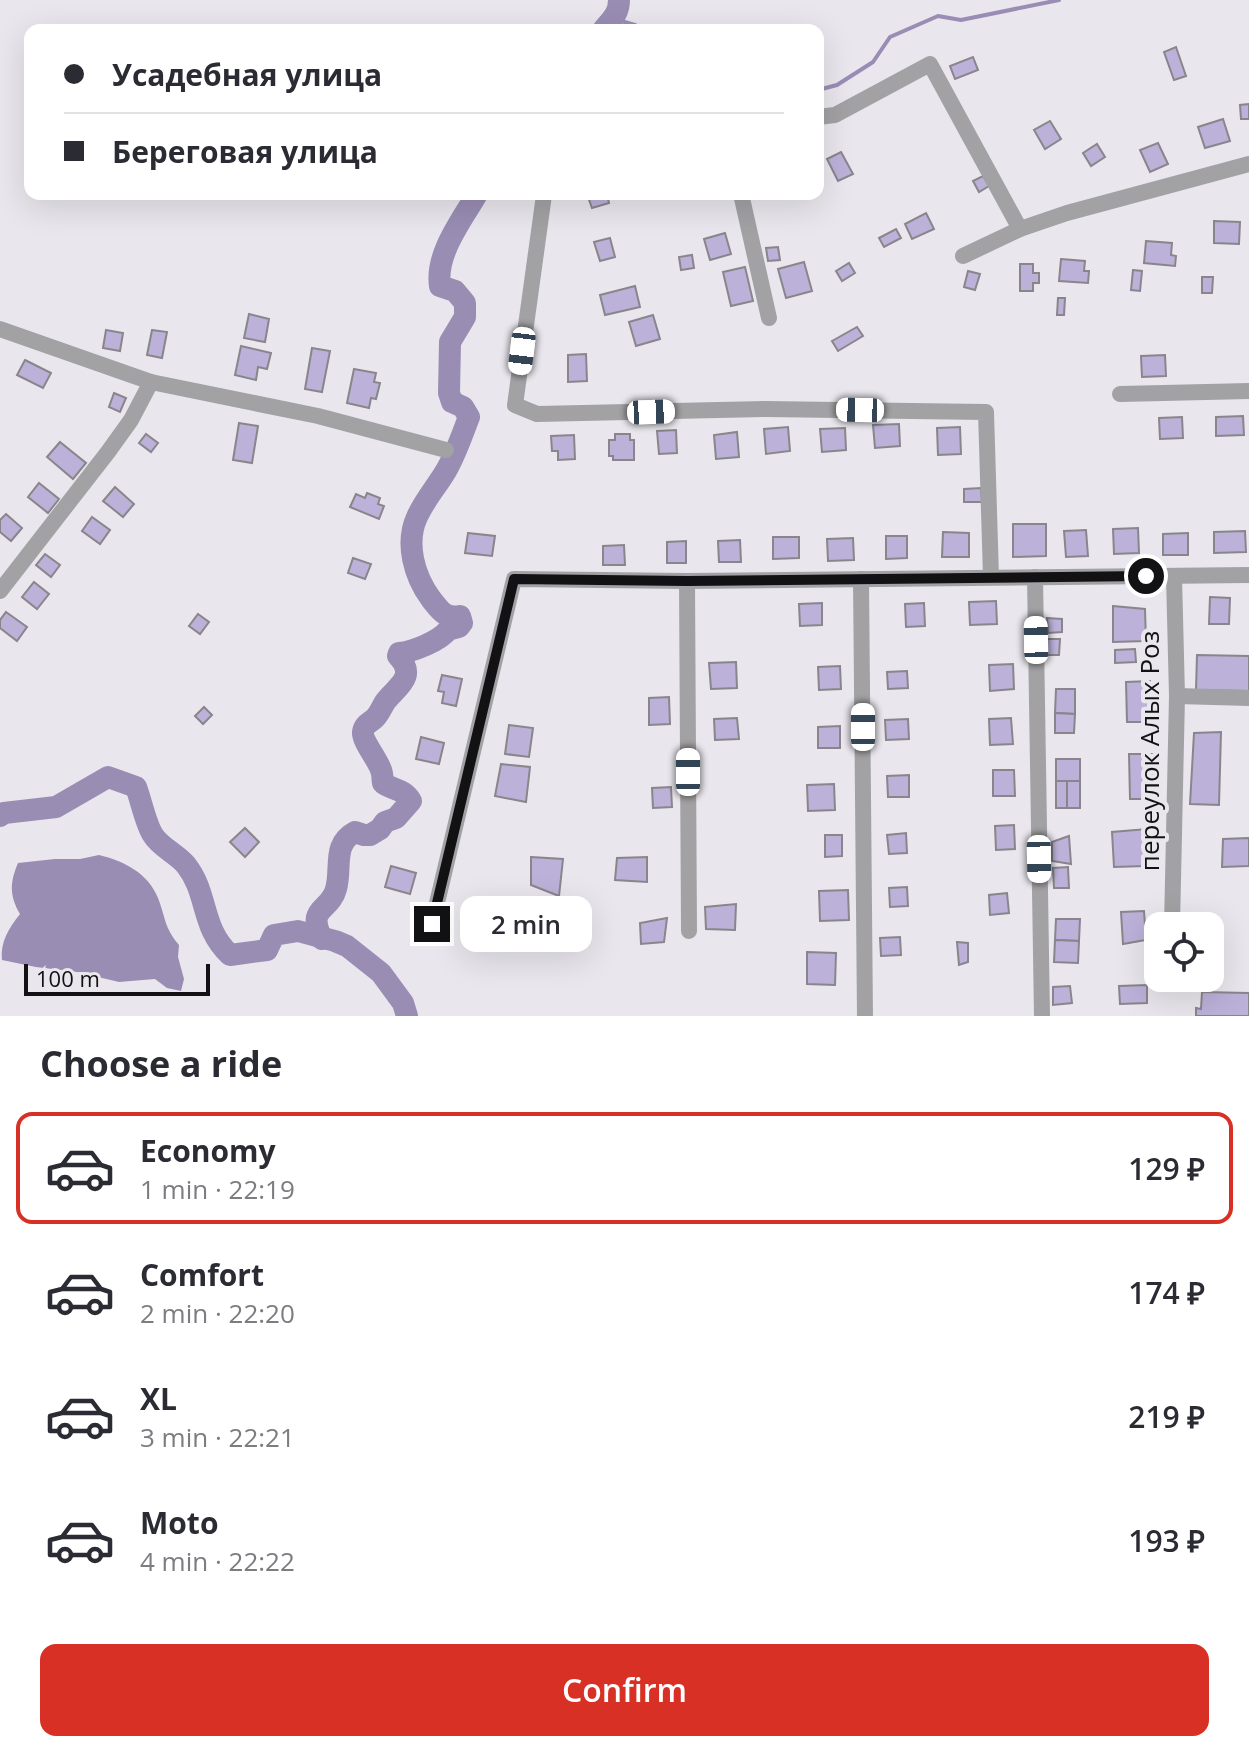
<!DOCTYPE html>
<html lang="en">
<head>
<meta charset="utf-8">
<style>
  body { margin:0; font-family:"Open Sans",sans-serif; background:#f7f7f7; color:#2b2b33; height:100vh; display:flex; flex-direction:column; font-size:30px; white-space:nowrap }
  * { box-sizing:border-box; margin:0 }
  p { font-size:26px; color:#7c7c81 }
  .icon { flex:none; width:44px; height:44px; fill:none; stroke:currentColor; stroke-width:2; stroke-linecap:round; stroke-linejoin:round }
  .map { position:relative; height:1016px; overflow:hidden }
  .side { display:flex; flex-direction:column; background:#fff; flex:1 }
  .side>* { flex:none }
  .guide { position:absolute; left:24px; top:24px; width:800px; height:176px; border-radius:16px; box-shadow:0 8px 32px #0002; display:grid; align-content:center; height:176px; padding:0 40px; background:#fff }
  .tools { position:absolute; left:1144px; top:912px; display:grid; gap:16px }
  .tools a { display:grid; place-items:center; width:80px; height:80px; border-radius:16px; background:#fff; box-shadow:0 8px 32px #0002; font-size:40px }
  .scale { position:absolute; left:24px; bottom:20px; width:186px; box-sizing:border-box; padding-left:8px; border:4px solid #121113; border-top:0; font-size:22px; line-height:28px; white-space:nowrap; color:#121113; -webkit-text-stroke:6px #e9e7ed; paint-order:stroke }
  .end { position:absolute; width:36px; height:36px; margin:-18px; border:10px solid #121113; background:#fff; box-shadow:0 0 0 4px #fff }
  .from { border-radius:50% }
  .bubble { position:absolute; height:56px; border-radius:16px; background:#fff; box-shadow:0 8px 32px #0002; font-size:26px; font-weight:600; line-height:56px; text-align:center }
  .car { position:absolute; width:24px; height:48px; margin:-24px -12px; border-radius:10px; box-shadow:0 0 6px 2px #0007; background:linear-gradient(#fff 24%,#345 0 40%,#fff 0 76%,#345 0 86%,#fff 0) }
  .guide b { display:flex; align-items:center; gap:28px; height:76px; font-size:30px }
  .guide b+b { border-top:2px solid #e1e1e2 }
  .guide i { width:20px; height:20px; background:#2b2b33 }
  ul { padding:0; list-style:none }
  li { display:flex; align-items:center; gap:24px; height:112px; margin:0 16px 12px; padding:0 24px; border:4px solid transparent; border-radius:16px }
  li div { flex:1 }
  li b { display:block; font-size:30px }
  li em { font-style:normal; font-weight:600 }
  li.selected { border-color:#d93025 }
  li>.icon { width:72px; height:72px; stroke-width:1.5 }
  h2 { padding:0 40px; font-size:36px; line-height:96px }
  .cta { display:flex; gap:16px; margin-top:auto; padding:16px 40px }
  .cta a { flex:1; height:92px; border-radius:16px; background:#d93025; color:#fff; font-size:32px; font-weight:600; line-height:92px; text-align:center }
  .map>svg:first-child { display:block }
  .water { fill:#998db4 }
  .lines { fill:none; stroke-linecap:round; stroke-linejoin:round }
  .stream { stroke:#998db4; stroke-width:4 }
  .river { stroke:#998db4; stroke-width:22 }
  .building { fill:#bcb1d9; stroke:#88868b; stroke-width:2 }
  .minor { stroke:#a2a2a4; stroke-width:16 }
  .route { stroke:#121113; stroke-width:10 }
  .labels { text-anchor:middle; stroke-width:8; stroke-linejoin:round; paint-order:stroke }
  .street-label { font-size:26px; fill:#121113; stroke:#e9e7ed }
</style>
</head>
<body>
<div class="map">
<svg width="1249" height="1016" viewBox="0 0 1249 1016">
  <rect width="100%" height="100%" fill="#e9e7ed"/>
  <path class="water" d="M99,855C124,861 148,873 158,898C166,919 164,927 179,945L178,957L184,979L181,991L167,988L155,979L119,982L77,972L36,967L2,960C0,942 9,928 20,914C9,895 10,882 18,863L55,859H80Z"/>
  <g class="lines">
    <g class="stream">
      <polyline points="614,19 635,25 642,30"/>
      <polyline points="818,90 837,85 873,62 890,37 938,16 961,20 1059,0"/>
    </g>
    <g class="river">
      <path d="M603,30C611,20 619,14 619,0"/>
      <path d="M0,816L4,813L56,807L108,777L136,787C141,800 146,825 153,835C160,847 177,854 186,865C209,894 200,927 230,955L267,950L274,935L298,931L335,941L347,946L381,973L403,1003L407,1016"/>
      <path d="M322,939C306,906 330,912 336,889C342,868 332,844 355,832L364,835H370L380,829L385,822L396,818L411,801C403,788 394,791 383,783C382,779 383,774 381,770C378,760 362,741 363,732C364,724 370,723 375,718C379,714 382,707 385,702C396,687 418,677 398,656L399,653C412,652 440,641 448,630L459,627L462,623L460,616C445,619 440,610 431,599C414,576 405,543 417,517C425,499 438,485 447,469C456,453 462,435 469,417L463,407L452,402L449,393L450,342L465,317V303L455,291L440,286C435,254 462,220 477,194"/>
    </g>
  </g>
  <g class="building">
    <polygon points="1176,47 1186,76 1174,80 1164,52"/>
    <polygon points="973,57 978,70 955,79 950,66"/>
    <polygon points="1249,104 1249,119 1241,119 1240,105"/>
    <polygon points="1223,119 1230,141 1205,148 1198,127"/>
    <polygon points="1050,121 1061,139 1045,149 1034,130"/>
    <polygon points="1158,143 1168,164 1150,172 1140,150"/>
    <polygon points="1097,144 1105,157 1091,166 1083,153"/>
    <polygon points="841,152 853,174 838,181 827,159"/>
    <polygon points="983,176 989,186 979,192 973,181"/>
    <polygon points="587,194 607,194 609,203 592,208"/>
    <polygon points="926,213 934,229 912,239 905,224"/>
    <polygon points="1214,221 1240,222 1239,244 1214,243"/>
    <polygon points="896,229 901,238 884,247 879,238"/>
    <polygon points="725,233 731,254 710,260 704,239"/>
    <polygon points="610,238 615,257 600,261 594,242"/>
    <polygon points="1146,241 1172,243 1171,255 1176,256 1175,266 1144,263"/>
    <polygon points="778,247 780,260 768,261 766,248"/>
    <polygon points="692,255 694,268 681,270 679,257"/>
    <polygon points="1061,259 1085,261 1084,271 1089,271 1088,283 1059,281"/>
    <polygon points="804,262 812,291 786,298 778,269"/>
    <polygon points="849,263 855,273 842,281 836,271"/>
    <polygon points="1020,264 1033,264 1033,273 1039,273 1039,283 1033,283 1033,291 1020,291"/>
    <polygon points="745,267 753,301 731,306 723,272"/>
    <polygon points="1133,270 1142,271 1140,291 1131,290"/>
    <polygon points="968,271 980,274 975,290 964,287"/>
    <polygon points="1202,277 1213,277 1212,293 1202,293"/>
    <polygon points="635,286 640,307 605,315 600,295"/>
    <polygon points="1058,298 1065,298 1064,315 1057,315"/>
    <polygon points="249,314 269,319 265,342 244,338"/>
    <polygon points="653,315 660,339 636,346 629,322"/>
    <polygon points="857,327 863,336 838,351 832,341"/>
    <polygon points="106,330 123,333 120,351 103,348"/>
    <polygon points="152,330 167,332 162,358 147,355"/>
    <polygon points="241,346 271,353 267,369 258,367 256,380 235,375"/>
    <polygon points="312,348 330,351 322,392 305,389"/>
    <polygon points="586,354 587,381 568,382 568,355"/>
    <polygon points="1165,355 1166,376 1142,377 1141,356"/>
    <polygon points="25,360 51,373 43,388 17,375"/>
    <polygon points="354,369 376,373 374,382 380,383 376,399 371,398 369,408 347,403"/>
    <polygon points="114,393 126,398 120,412 109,407"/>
    <polygon points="1243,416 1244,435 1216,436 1216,417"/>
    <polygon points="1182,417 1183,438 1160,439 1159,418"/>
    <polygon points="239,423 258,426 252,463 233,460"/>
    <polygon points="899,424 900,446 875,448 873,425"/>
    <polygon points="788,427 790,451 766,454 764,429"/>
    <polygon points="960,427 961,454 938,455 937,428"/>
    <polygon points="845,428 846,450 822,452 820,429"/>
    <polygon points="676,430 677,453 659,454 657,431"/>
    <polygon points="737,432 739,457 716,459 714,435"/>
    <polygon points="146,434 158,443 151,452 139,443"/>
    <polygon points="615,434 630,434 630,440 634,440 634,460 613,460 613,456 609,456 609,440 615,440"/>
    <polygon points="574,435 575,459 558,460 558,451 552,451 551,436"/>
    <polygon points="60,442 86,463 73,479 47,457"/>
    <polygon points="39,483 59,499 48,513 28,497"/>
    <polygon points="115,487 134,504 123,517 103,501"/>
    <polygon points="981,488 982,502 964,502 964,489"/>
    <polygon points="367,493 380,498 378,504 384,506 379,519 350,507 356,494 365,498"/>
    <polygon points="6,514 22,528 11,541 0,532 0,520"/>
    <polygon points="92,517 110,530 100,544 82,531"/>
    <polygon points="1013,524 1046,524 1046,556 1013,557"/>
    <polygon points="1138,528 1139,553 1114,554 1113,529"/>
    <polygon points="1086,530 1088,556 1066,557 1064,531"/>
    <polygon points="1245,531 1246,552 1214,553 1214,532"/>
    <polygon points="943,532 969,533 969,557 942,557"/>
    <polygon points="468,533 495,536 492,556 465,553"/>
    <polygon points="1188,533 1188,555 1163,555 1163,534"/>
    <polygon points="886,536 907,536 907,558 886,559"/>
    <polygon points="773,537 799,537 799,558 773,559"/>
    <polygon points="853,538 854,560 828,561 827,539"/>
    <polygon points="740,540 741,562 719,562 718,541"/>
    <polygon points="686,541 686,563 667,563 667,542"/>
    <polygon points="624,545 625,565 603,565 603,546"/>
    <polygon points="45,554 60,565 51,577 36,565"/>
    <polygon points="353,558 371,564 365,579 348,573"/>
    <polygon points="34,582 49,594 37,609 22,597"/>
    <polygon points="1210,597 1230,598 1229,624 1209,624"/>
    <polygon points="996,601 997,624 970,625 969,602"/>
    <polygon points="822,603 822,625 800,626 799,604"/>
    <polygon points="924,603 925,626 906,627 905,604"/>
    <polygon points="1113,606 1145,609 1146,641 1113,642"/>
    <polygon points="6,612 27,627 17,641 0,628 0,620"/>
    <polygon points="198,614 209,622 200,634 189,626"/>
    <polygon points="1047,618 1062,619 1062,632 1048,633"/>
    <polygon points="1047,639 1060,639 1059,655 1046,655"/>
    <polygon points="1135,649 1136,662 1115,663 1115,650"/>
    <polygon points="1197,655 1249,656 1249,691 1196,690"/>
    <polygon points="736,662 737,688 711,689 709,663"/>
    <polygon points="1013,664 1014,689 990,691 989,665"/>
    <polygon points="840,666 841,689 819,690 818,667"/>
    <polygon points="907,671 908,688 888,689 887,672"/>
    <polygon points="442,675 462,679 456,706 442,703 444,692 438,691"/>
    <polygon points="1150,681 1150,722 1127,722 1126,682"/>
    <polygon points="1056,689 1075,689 1075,714 1055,713"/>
    <polygon points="669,697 670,724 649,725 649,698"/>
    <polygon points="204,707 212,715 203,724 195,716"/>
    <polygon points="1055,713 1075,714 1074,733 1055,733"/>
    <polygon points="737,718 739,739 715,740 714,719"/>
    <polygon points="1011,718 1013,744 990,745 989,719"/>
    <polygon points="908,719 909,739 886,740 885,720"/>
    <polygon points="509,725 533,728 529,757 505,754"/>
    <polygon points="840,726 840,748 818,748 818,727"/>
    <polygon points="1221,732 1219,805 1190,804 1194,733"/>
    <polygon points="421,737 444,743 439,764 416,759"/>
    <polygon points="1129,754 1153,754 1153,799 1130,799"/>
    <rect x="1056" y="759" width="24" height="22"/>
    <polygon points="501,764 530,767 526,802 495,796"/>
    <polygon points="993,770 1014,770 1015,796 993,796"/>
    <polygon points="909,775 909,797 888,797 887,776"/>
    <rect x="1056" y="781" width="11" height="27"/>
    <rect x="1067" y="781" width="13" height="27"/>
    <polygon points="834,784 835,810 808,811 807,785"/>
    <polygon points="671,787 672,807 653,808 652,788"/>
    <polygon points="1014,825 1015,849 996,850 995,826"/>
    <polygon points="245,828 259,842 245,857 230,842"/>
    <polygon points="1147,829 1146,866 1114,867 1112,832"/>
    <polygon points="906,833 907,853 889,854 887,835"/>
    <polygon points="825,835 842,835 842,856 825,857"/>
    <polygon points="1069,836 1071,864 1052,861 1052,842"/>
    <polygon points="1249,838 1249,866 1222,867 1223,839"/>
    <polygon points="531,857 563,859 559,896 531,885"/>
    <polygon points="647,857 647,882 615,880 617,858"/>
    <polygon points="391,866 416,873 410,894 385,887"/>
    <polygon points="1068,867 1069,888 1054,888 1053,868"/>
    <polygon points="907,887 908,906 890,907 889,888"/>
    <polygon points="848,890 849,920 820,921 819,891"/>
    <polygon points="1007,893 1009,913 990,915 989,895"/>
    <polygon points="736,904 735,930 706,929 705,907"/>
    <polygon points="1144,911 1146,940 1123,944 1121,912"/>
    <polygon points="667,918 664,942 641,944 640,923"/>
    <polygon points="1056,919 1080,919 1079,941 1055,940"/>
    <polygon points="900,937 901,955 881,956 880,938"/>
    <polygon points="1055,940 1079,941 1078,963 1054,962"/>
    <polygon points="957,942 968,943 968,962 959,965"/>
    <polygon points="807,952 836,953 835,985 807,984"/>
    <polygon points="1147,985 1147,1003 1120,1004 1119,986"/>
    <polygon points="1070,986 1072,1003 1053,1005 1053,987"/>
    <polygon points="1202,992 1249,993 1249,1016 1196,1016 1196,1008 1201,1009"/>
  </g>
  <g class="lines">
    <g class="minor">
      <polyline points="818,117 835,115 930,64 1020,229"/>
      <polyline points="741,194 769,318"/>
      <polyline points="544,195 515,405 537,414 765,409 986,412 991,577"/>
      <polyline points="963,256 1020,229 1067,213 1249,164"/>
      <polyline points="0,329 151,382 318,416 446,450"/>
      <polyline points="1120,394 1249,391"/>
      <polyline points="1035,577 1042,1016"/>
      <polyline points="861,579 865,1016"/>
      <polyline points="687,581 689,931"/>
      <polyline points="0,591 108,452 131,420 151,382"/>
      <polyline points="1177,696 1249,698"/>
      <polyline points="432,924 514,579 687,581 1249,575"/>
      <polyline points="1172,926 1177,696 1174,576"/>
    </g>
  </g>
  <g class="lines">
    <polyline class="route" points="432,924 514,579 687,581 1146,576"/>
  </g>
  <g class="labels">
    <g class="street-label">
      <text transform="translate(1150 751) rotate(-90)" y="9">переулок Алых Роз</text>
    </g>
  </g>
</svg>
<div class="tools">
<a><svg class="icon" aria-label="locate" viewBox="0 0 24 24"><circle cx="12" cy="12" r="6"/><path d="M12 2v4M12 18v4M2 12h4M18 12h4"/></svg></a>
</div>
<div class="scale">100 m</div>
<i class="end from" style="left:1146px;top:576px"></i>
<i class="end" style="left:432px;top:924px"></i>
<div class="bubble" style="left:460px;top:896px;width:132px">2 min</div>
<i class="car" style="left:522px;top:351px;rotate:187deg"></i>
<i class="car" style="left:860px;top:410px;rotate:271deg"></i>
<i class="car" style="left:651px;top:412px;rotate:88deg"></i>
<i class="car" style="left:1036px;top:640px;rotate:359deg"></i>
<i class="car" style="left:863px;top:727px;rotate:0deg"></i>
<i class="car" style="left:688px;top:772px;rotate:0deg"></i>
<i class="car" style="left:1039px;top:859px;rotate:179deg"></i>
<div class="guide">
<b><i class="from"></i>Усадебная улица</b>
<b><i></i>Береговая улица</b>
</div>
</div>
<section class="side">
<h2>Choose a ride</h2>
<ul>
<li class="selected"><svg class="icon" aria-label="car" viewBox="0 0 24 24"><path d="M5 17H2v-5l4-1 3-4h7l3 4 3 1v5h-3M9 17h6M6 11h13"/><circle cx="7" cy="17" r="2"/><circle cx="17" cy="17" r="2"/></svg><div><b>Economy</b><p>1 min · 22:19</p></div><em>129 ₽</em></li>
<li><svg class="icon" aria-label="car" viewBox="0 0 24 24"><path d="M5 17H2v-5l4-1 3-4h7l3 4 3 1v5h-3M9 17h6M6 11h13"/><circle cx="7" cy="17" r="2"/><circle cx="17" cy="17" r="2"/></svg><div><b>Comfort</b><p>2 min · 22:20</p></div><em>174 ₽</em></li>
<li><svg class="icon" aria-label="car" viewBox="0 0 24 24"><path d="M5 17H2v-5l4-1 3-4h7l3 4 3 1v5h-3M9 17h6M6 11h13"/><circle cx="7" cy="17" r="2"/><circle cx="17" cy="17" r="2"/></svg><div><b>XL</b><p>3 min · 22:21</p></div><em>219 ₽</em></li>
<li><svg class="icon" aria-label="car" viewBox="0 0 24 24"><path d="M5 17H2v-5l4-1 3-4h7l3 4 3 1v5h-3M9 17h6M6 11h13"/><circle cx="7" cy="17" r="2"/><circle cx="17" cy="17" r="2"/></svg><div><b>Moto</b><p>4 min · 22:22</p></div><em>193 ₽</em></li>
</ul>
<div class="cta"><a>Confirm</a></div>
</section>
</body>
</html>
